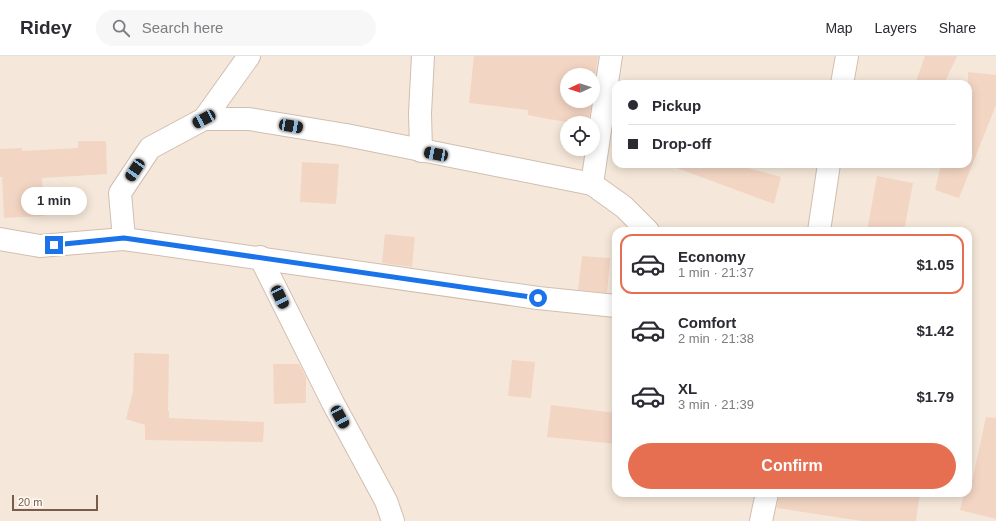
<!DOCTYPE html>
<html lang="en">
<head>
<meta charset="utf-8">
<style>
  body { margin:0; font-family:Arial,sans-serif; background:#f7f7f7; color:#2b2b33; height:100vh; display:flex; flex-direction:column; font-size:15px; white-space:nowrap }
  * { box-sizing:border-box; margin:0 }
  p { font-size:13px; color:#7c7c81 }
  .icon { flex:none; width:22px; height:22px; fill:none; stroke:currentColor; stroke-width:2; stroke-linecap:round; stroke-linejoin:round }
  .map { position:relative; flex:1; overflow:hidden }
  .sheet { position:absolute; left:612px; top:171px; width:360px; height:270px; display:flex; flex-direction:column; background:#fff; border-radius:12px; box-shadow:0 2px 10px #0003 }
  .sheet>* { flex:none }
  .banner { position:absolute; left:612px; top:24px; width:360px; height:88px; border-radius:12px; box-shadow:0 2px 10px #0003; display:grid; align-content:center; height:88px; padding:0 16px; background:#fff }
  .needle { width:26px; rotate:266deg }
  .controls { position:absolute; left:560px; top:12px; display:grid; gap:8px }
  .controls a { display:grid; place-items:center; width:40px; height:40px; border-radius:50%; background:#fff; box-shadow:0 2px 10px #0003; font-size:20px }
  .scale { position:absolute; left:12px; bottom:10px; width:86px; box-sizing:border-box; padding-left:4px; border:2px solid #7a5c4d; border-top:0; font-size:11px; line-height:14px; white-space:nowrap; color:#7a5c4d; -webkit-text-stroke:3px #fffaf3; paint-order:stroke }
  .end { position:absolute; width:18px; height:18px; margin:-9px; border:5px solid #1a73e8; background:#fff; box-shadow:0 0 0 2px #fff }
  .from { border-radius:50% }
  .bubble { position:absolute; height:28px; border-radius:14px; background:#fff; box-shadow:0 2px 10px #0003; font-size:13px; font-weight:600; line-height:28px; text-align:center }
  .car { position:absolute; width:12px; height:24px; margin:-12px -6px; border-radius:5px; box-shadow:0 0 3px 1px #0007; background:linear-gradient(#222 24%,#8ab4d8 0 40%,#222 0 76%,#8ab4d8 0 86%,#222 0) }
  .banner b { display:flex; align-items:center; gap:14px; height:38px; font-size:15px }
  .banner b+b { border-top:1px solid #e1e1e2 }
  .banner i { width:10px; height:10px; background:#2b2b33 }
  ul { padding:7px 0 0; list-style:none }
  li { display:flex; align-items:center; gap:12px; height:60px; margin:0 8px 6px; padding:0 8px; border:2px solid transparent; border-radius:12px }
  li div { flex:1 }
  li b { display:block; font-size:15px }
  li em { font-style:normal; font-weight:600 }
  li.current { border-color:#e76f51 }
  li>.icon { width:36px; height:36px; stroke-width:1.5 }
  .primary-button { display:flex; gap:8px; margin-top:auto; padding:8px 16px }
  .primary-button a { flex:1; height:46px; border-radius:24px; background:#e76f51; color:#fff; font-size:16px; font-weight:600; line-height:46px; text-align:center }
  header { display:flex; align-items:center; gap:24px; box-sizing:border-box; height:56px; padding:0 20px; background:#fff; border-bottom:1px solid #e1e1e2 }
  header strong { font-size:19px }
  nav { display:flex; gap:22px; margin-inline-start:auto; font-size:14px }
  .search { width:280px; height:36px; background:#f7f7f7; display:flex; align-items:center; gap:10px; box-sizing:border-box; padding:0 14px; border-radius:22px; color:#7c7c81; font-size:15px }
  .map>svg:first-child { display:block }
  .residential { fill:#f5e8da; fill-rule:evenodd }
  .building { fill:#f3d5c3 }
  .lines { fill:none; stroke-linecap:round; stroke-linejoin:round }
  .minor-casing { stroke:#d1beb0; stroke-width:24 }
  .minor { stroke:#fff; stroke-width:22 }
  .route { stroke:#1a73e8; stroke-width:5 }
</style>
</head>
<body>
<header>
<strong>Ridey</strong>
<div class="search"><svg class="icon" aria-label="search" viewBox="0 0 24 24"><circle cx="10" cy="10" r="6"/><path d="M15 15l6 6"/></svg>Search here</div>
<nav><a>Map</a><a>Layers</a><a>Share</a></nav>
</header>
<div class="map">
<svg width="996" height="465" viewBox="0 0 996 465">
  <rect width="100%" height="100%" fill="#fdf6ec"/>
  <path class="residential" d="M0,0H996V465H0ZM567,19H593V45H567ZM616,28H968V108H616ZM567,67H593V93H567ZM616,175H968V437H616Z"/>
  <g class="building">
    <polygon points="474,0 598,0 593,36 593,19 567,19 567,45 592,45 588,67 574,67 548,63 528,59 528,54 469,47"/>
    <polygon points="925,0 957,0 944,28 915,28"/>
    <polygon points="968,16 996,19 996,49 959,142 935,134 941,108 968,108"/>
    <polygon points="78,85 106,85 107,118 42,122 44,160 4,162 2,121 0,121 0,93 22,92 22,95 78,92"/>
    <polygon points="302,106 339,108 336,148 300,146"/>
    <polygon points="674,108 733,108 781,121 774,148 674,111"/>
    <polygon points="877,120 913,127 904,175 867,175"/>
    <polygon points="385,178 415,181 412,211 382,207"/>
    <polygon points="582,200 610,202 607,237 578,234"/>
    <polygon points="134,297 169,298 168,355 169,355 169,362 264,366 263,386 145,384 145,369 126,363 133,335"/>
    <polygon points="512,304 535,306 531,342 508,340"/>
    <polygon points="273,308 299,308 306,321 306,347 274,348"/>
    <polygon points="551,349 616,357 616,388 547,381"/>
    <polygon points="986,361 996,362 996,463 960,454 964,437 968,437 968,425 972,426"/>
    <polygon points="779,437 920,437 916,465 862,465 777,452"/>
  </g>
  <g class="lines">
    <g class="minor-casing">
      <g id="minor">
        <polyline points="842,28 847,0"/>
        <polyline points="204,63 249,0"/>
        <polyline points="421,95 420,57 423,0"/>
        <polyline points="592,128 624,151 648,175"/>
        <polyline points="819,175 829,108"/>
        <polyline points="0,183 40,190 124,183 538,242 616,250"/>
        <polyline points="124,183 120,137 150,92 204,63 249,63 346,79 592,128 611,0"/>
        <polyline points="260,201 333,347 386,445 393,465"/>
        <polyline points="761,465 767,437"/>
      </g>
    </g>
    <use href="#minor" class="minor"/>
  </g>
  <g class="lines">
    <polyline class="route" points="54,189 124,182 538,242"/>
  </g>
</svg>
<div class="controls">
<a><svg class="needle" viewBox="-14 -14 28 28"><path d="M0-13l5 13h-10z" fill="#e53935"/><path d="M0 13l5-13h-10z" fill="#7c7c81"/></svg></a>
<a><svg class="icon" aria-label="locate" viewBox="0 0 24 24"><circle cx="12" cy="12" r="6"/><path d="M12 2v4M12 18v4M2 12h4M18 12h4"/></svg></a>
</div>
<div class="scale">20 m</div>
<i class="end from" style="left:538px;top:242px"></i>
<i class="end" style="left:54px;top:189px"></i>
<div class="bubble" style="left:21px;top:131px;width:66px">1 min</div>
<i class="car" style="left:204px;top:63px;rotate:242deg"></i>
<i class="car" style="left:291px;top:70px;rotate:100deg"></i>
<i class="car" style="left:436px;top:98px;rotate:281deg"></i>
<i class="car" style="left:135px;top:114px;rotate:214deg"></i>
<i class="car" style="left:280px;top:241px;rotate:154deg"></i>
<i class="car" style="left:340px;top:361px;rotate:151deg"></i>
<div class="banner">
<b><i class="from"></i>Pickup</b>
<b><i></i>Drop-off</b>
</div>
<section class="sheet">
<ul>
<li class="current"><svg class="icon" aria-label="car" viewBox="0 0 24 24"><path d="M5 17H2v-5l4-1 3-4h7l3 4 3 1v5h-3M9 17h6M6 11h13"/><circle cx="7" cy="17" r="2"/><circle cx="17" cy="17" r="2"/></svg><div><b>Economy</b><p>1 min · 21:37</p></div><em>$1.05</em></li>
<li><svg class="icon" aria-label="car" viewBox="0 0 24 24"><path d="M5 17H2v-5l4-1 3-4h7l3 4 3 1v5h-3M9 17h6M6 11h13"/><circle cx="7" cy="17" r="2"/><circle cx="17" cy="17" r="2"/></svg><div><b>Comfort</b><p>2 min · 21:38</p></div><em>$1.42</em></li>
<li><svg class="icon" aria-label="car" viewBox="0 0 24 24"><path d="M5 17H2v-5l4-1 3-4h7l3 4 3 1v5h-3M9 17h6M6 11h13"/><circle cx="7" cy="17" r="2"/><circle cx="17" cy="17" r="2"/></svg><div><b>XL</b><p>3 min · 21:39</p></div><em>$1.79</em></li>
</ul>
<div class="primary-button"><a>Confirm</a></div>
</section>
</div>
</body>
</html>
